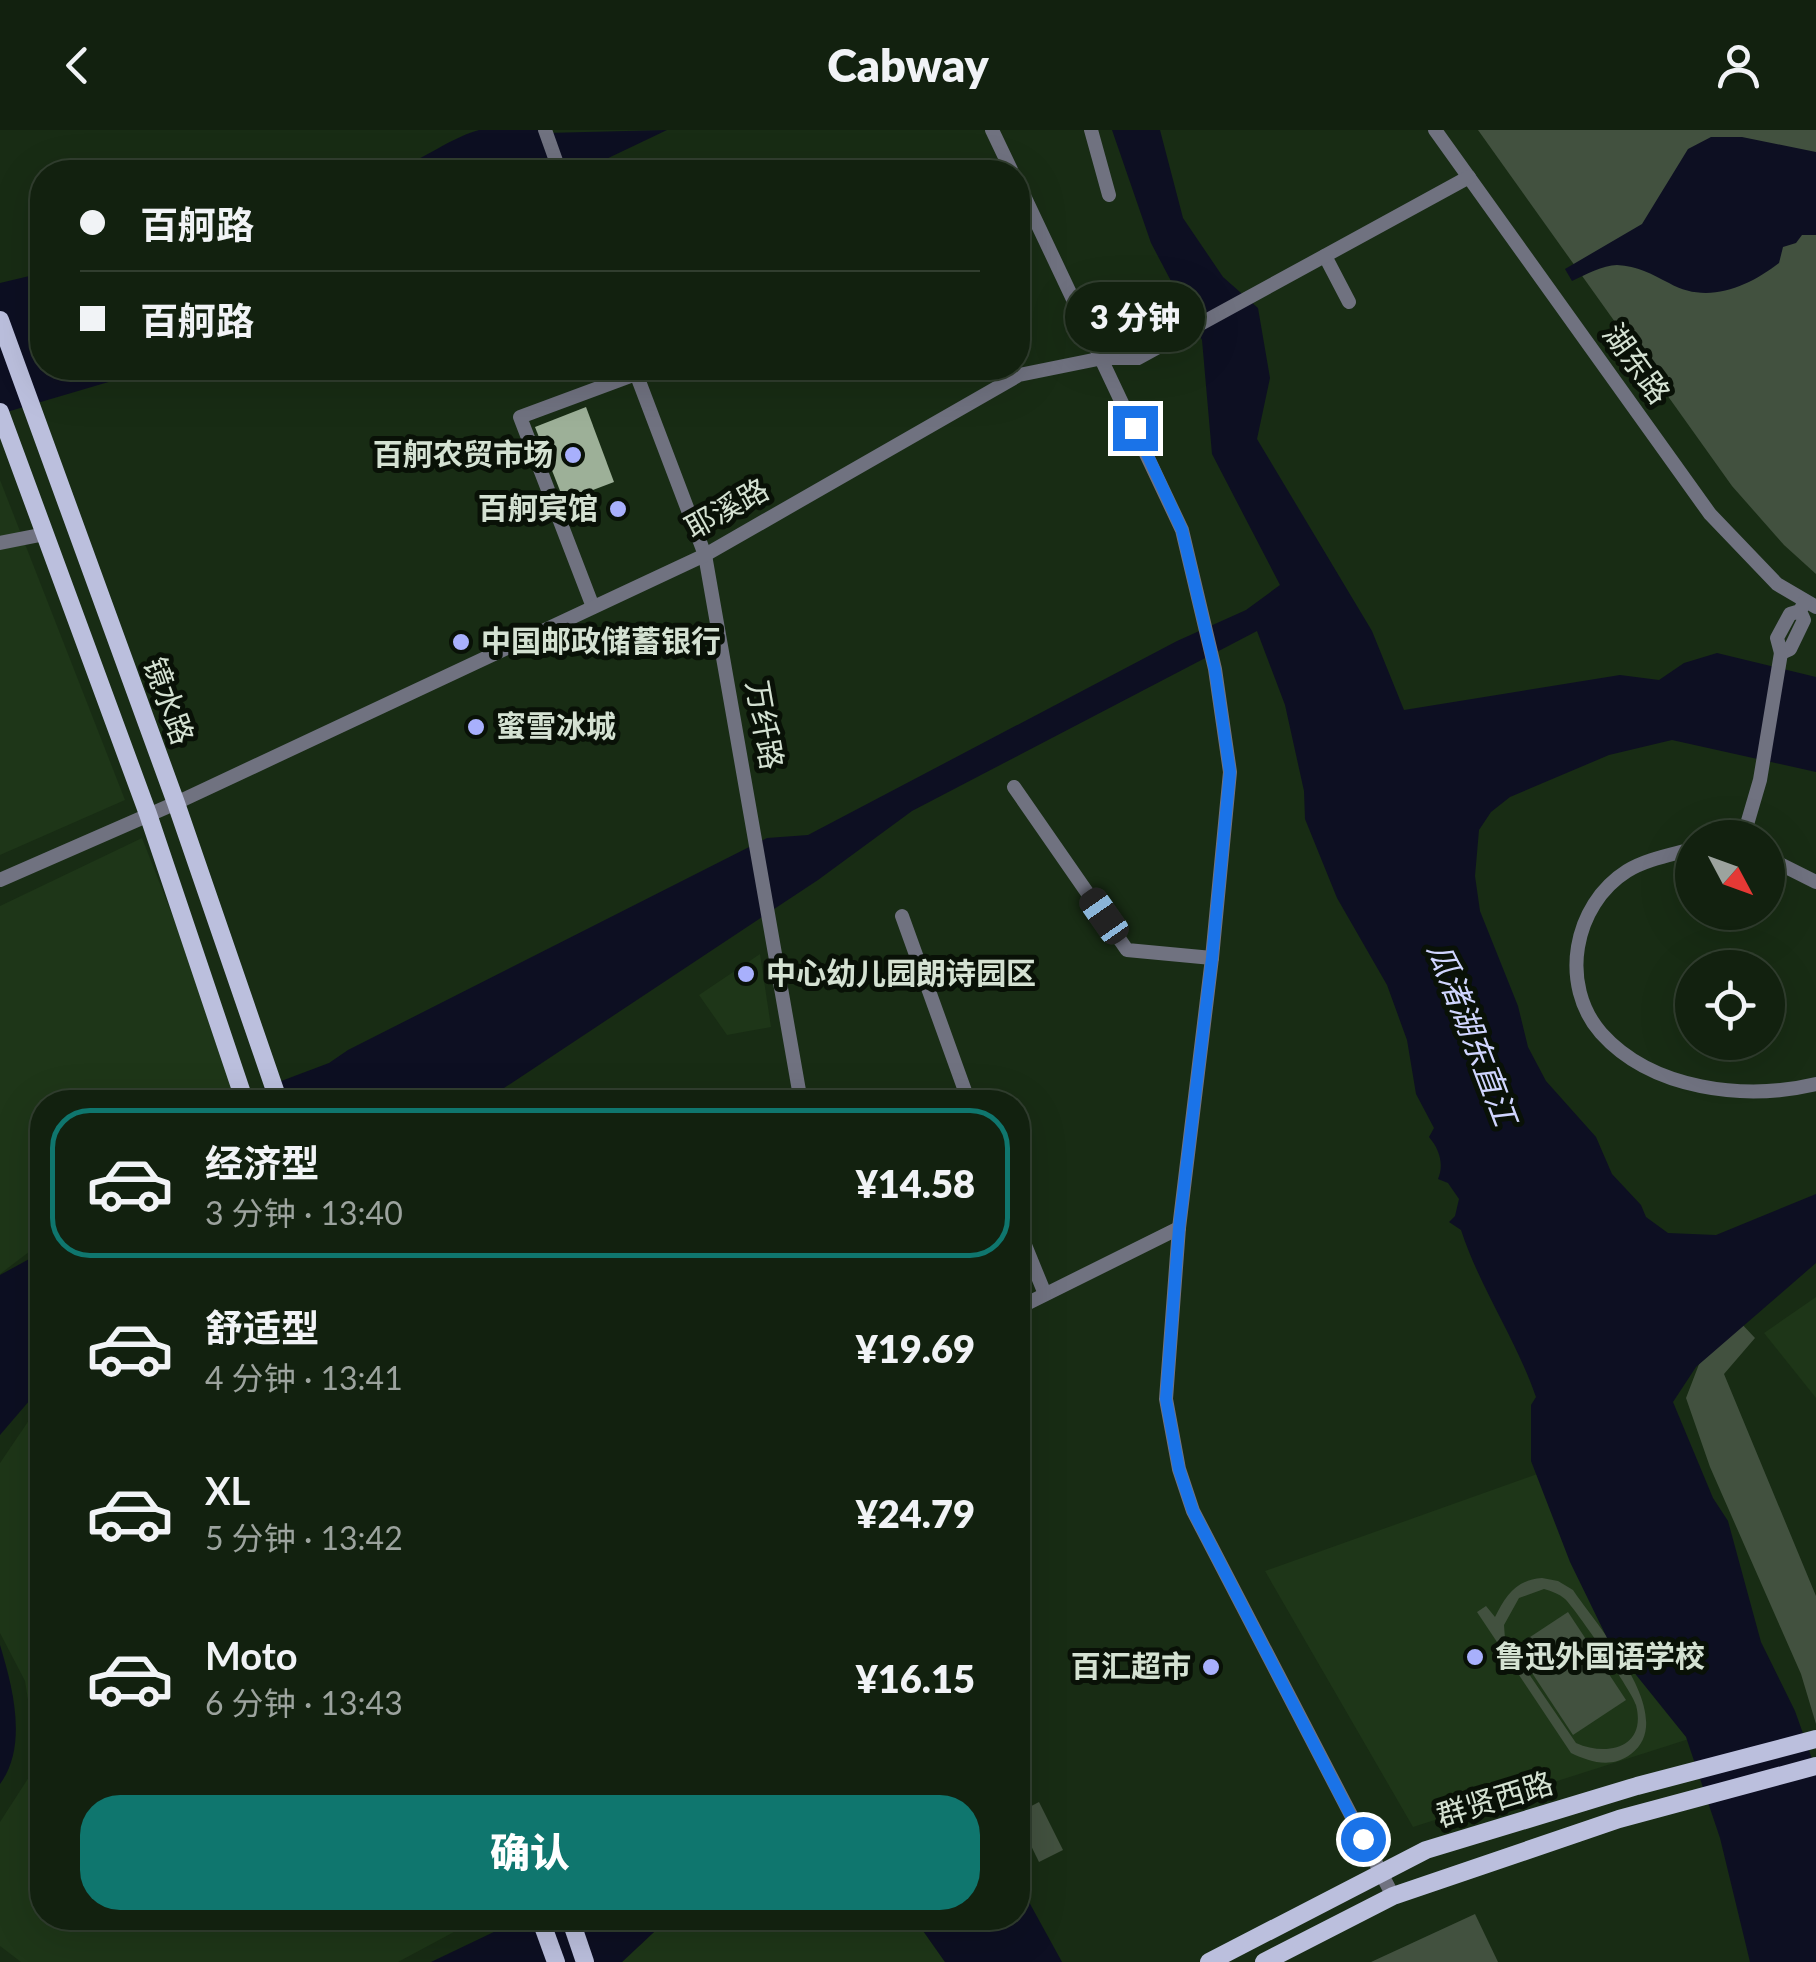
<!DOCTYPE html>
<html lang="zh">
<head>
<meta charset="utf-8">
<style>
  body { margin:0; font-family:Lato,"Noto Sans SC",sans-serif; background:#1f2e1d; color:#f1f3f6; height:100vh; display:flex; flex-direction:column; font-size:38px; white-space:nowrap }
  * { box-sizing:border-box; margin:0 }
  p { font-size:32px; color:#9ca39e }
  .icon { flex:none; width:55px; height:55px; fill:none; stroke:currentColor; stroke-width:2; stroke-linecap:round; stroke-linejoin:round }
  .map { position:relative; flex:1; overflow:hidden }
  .sheet { position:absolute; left:30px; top:960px; width:1000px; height:840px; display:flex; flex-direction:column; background:#12210f; border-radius:40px; box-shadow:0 10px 40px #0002,0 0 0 2px #313e2f }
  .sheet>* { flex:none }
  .top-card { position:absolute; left:30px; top:30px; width:1000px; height:220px; border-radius:40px; box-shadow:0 10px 40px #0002,0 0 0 2px #313e2f; display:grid; align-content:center; height:220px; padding:0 50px; background:#12210f }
  .needle { width:65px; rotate:131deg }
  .tools { position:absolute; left:1675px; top:690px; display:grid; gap:20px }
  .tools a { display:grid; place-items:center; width:110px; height:110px; border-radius:50%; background:#12210f; box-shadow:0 10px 40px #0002,0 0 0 2px #313e2f; font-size:50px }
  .end { position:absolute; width:45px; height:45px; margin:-22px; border:12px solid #1a73e8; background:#fff; box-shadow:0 0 0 5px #fff }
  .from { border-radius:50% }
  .bubble { position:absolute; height:70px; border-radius:35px; background:#12210f; box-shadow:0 10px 40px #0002,0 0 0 2px #313e2f; font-size:32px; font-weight:800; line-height:70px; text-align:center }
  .car { position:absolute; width:30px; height:60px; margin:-30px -15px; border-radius:12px; box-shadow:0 0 8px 2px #0007; background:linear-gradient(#222 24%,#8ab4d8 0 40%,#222 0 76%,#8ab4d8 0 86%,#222 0) }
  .top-card b { display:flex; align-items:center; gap:35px; height:95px; font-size:38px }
  .top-card b+b { border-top:2px solid #313e2f }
  .top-card i { width:25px; height:25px; background:#f1f3f6 }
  ul { padding:18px 0 0; list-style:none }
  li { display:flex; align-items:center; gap:30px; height:150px; margin:0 20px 15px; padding:0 30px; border:5px solid transparent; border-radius:40px }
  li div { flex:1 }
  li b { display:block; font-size:38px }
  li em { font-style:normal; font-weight:800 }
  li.current { border-color:#0f766e }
  li>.icon { width:90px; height:90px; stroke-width:1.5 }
  .primary-button { display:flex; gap:20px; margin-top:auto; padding:20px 50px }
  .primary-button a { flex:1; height:115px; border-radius:40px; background:#0f766e; color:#fff; font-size:40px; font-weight:800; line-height:115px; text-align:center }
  header { display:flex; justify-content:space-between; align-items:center; height:130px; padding:0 50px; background:#12210f; font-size:45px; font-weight:800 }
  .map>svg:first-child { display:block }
  .built { fill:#1e3618 }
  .green { fill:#42513f; fill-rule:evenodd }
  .water { fill:#0d0f22 }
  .building { fill:#9db098 }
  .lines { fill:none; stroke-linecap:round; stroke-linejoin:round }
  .minor { stroke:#707280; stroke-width:14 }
  .major { stroke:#bbbfdd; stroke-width:18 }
  .route { stroke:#1a73e8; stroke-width:12 }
  .poi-dot { fill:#a8b0fc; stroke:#091107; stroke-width:4 }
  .labels { text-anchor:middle; stroke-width:10; stroke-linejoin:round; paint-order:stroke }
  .street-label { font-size:30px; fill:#d4e1d2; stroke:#091107 }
  .poi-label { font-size:30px; font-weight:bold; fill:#d4e1d2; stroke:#091107; text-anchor:start }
  .water-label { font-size:32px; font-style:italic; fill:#d0d5fe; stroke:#091107 }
</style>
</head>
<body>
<header><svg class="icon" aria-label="back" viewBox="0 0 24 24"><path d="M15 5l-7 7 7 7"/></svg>Cabway<svg class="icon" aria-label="person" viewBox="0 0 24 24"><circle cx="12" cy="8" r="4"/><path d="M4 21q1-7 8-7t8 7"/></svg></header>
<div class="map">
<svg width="1816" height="1832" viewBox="0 0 1816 1832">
  <rect width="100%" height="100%" fill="#182c14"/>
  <g class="built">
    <polygon points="0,350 125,670 0,725"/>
    <polygon points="142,708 242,963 229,972 42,972 42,1112 0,1144 0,776"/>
    <polygon points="760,824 771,897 727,905 699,865"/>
    <polygon points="1816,1167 1816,1268 1764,1203"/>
    <polygon points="42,1271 42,1788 480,1788 398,1832 21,1832 0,1816 0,1692 38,1633 25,1551 0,1503 0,1333"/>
    <polygon points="1543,1342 1689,1609 1413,1697 1265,1441"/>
    <polygon points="669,1788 914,1788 945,1832 622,1832"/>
  </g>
  <g class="green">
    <polygon points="1478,0 1816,0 1816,444 1784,415 1732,356"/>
    <polygon points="1739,1191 1755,1208 1724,1244 1816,1466 1816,1594 1801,1544 1710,1337 1686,1268 1701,1229"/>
    <path d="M1542,1448L1558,1451L1573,1460C1597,1496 1680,1587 1631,1624C1611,1639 1590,1632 1571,1623L1477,1482L1486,1476L1495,1487C1506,1465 1516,1450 1542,1448ZM1544,1459C1552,1461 1559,1464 1565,1469C1575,1478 1633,1563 1636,1575C1647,1618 1607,1627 1576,1613L1505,1509L1504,1495L1519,1468Z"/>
    <polygon points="1568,1482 1626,1570 1573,1605 1515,1517"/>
    <polygon points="1039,1672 1063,1720 1039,1732 1018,1689 1018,1683"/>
    <polygon points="1475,1784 1498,1832 1371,1832"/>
  </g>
  <g class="water">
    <path d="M479,0H542L545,3L667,0L579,42H385C420,34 444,10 479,0Z"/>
    <path d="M1112,0H1160L1183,88L1223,147L1258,178L1270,248L1257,309L1372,501L1404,580L1620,545L1659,550L1684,533L1717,523L1816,547V642L1672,610L1609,625L1510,667L1491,682L1479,700L1475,746L1480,781L1518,876L1528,917L1546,951L1596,1007L1612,1044L1641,1075L1646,1087L1668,1103L1716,1105L1816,1064V1133L1696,1237L1673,1272L1713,1368L1728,1391L1761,1512L1795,1581L1816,1640V1832H1750L1720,1708L1686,1607L1608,1510L1570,1432L1531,1331V1275L1536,1267C1516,1209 1480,1158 1461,1100L1449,1092L1455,1086L1459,1069L1448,1053L1438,1049C1444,1035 1440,1020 1429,1007L1434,998L1416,964L1407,910L1387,855L1337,768L1305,689L1304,661L1285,575L1257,501L912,681L818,750L483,972H225L329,933L348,920L767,708L808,705L1177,511L1246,480L1280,455L1212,324L1202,210L1151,113Z"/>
    <path d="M1711,7H1742L1816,22V105H1802L1796,113L1783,117L1779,133C1748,157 1707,175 1669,153C1651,144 1638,136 1617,135C1603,135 1585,145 1572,151L1565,139L1642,94L1688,19Z"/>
    <polygon points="42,143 42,238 156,238 0,284 0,153"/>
    <polygon points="42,1122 42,1256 0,1305 0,1145"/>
    <path d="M0,1515C13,1558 28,1616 0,1654Z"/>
    <polygon points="1018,1752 1062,1832 945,1832 914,1788 1018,1788"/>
    <polygon points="523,1788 669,1788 622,1832 431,1832"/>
  </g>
  <polygon class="building" points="586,277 614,352 564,371 535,297"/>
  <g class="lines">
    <g class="minor">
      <polyline points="545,0 560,42"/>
      <polyline points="992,0 1012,42"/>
      <polyline points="1091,0 1109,65"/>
      <polyline points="1435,0 1710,384 1777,454 1816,477"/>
      <polyline points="1018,53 1182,400 1215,539 1230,642 1212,828 1179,1098 1166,1269 1179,1339 1193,1381 1393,1766"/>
      <polyline points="1325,126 1349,172"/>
      <polyline points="634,238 705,425 801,972"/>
      <polyline points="0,413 45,404"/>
      <polyline points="593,477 520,287 636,244"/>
      <polyline points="1800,481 1790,484 1777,508 1781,523 1790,519 1804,490 1800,481 1805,471"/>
      <polyline points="1014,657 1127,820 1212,828"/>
      <polyline points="1743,708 1760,650 1781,523"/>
      <path d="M1692,719C1671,725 1647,729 1627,741C1573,775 1559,855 1601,903C1652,960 1745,971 1816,954"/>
      <polyline points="1768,728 1816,752"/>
      <polyline points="0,750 176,673 705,425 1019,245 1103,228 1138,228 1469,47"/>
      <polyline points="902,786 969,972"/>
      <polyline points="1018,1098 1045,1164"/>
      <polyline points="1018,1178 1179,1098"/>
    </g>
    <g class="major">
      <polyline points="0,190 176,673 279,972"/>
      <polyline points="0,282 148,684 245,972"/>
      <polyline points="540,1788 556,1832"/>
      <polyline points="570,1788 585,1832"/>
      <polyline points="1209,1832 1426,1720 1637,1656 1816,1609"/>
      <polyline points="1264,1832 1393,1766 1619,1689 1816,1636"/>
    </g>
  </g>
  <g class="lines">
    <polyline class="route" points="1135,298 1182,400 1215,540 1230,642 1212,828 1179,1098 1166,1269 1179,1339 1193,1381 1363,1709"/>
  </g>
  <g class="poi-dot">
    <circle cx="573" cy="325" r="10"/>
    <circle cx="618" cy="379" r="10"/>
    <circle cx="461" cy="512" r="10"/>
    <circle cx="476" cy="597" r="10"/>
    <circle cx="746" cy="844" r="10"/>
    <circle cx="1475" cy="1527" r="10"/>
    <circle cx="1211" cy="1537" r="10"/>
  </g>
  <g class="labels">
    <g class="street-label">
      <text transform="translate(1636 234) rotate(54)" y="10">湖东路</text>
      <text transform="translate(727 379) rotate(-29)" y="10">耶溪路</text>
      <text transform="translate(168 571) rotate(70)" y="10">镜水路</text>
      <text transform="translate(764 595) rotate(80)" y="10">万纤路</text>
      <text transform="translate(1495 1670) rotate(-17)" y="10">群贤西路</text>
    </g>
    <g class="poi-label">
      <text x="553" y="335" text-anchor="end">百舸农贸市场</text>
      <text x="598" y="389" text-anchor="end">百舸宾馆</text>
      <text x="481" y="522">中国邮政储蓄银行</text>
      <text x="496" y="607">蜜雪冰城</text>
      <text x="766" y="854">中心幼儿园朗诗园区</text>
      <text x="1495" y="1537">鲁迅外国语学校</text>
      <text x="1191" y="1547" text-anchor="end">百汇超市</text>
    </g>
    <g class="water-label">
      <text transform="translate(1472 904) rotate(69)" y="11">瓜渚湖东直江</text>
    </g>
  </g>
</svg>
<div class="tools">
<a><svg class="needle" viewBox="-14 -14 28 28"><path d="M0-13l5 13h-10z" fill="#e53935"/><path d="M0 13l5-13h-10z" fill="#9ca39e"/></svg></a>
<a><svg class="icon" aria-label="locate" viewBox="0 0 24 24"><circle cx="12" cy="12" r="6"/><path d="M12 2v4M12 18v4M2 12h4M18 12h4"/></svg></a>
</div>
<i class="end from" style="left:1363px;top:1709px"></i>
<i class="end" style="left:1135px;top:298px"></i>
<div class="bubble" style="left:1065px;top:152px;width:140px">3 分钟</div>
<i class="car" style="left:1104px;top:786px;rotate:325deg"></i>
<div class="top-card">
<b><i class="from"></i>百舸路</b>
<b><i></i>百舸路</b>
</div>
<section class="sheet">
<ul>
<li class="current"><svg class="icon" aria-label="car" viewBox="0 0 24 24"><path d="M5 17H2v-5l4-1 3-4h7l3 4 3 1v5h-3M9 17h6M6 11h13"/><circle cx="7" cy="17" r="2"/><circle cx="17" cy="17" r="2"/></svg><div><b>经济型</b><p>3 分钟 · 13:40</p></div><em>¥14.58</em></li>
<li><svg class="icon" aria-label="car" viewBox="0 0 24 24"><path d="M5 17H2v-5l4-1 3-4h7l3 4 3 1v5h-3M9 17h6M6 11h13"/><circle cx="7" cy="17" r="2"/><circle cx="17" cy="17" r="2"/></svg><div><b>舒适型</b><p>4 分钟 · 13:41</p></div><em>¥19.69</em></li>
<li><svg class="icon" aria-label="car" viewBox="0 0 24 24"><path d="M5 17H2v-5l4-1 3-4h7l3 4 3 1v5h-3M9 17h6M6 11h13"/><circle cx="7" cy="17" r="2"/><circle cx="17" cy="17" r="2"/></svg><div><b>XL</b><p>5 分钟 · 13:42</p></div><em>¥24.79</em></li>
<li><svg class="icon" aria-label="car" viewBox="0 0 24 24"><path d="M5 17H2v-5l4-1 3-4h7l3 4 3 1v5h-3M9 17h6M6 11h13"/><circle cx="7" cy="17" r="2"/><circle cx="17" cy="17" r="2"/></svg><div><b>Moto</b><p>6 分钟 · 13:43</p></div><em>¥16.15</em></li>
</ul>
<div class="primary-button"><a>确认</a></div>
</section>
</div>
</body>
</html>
